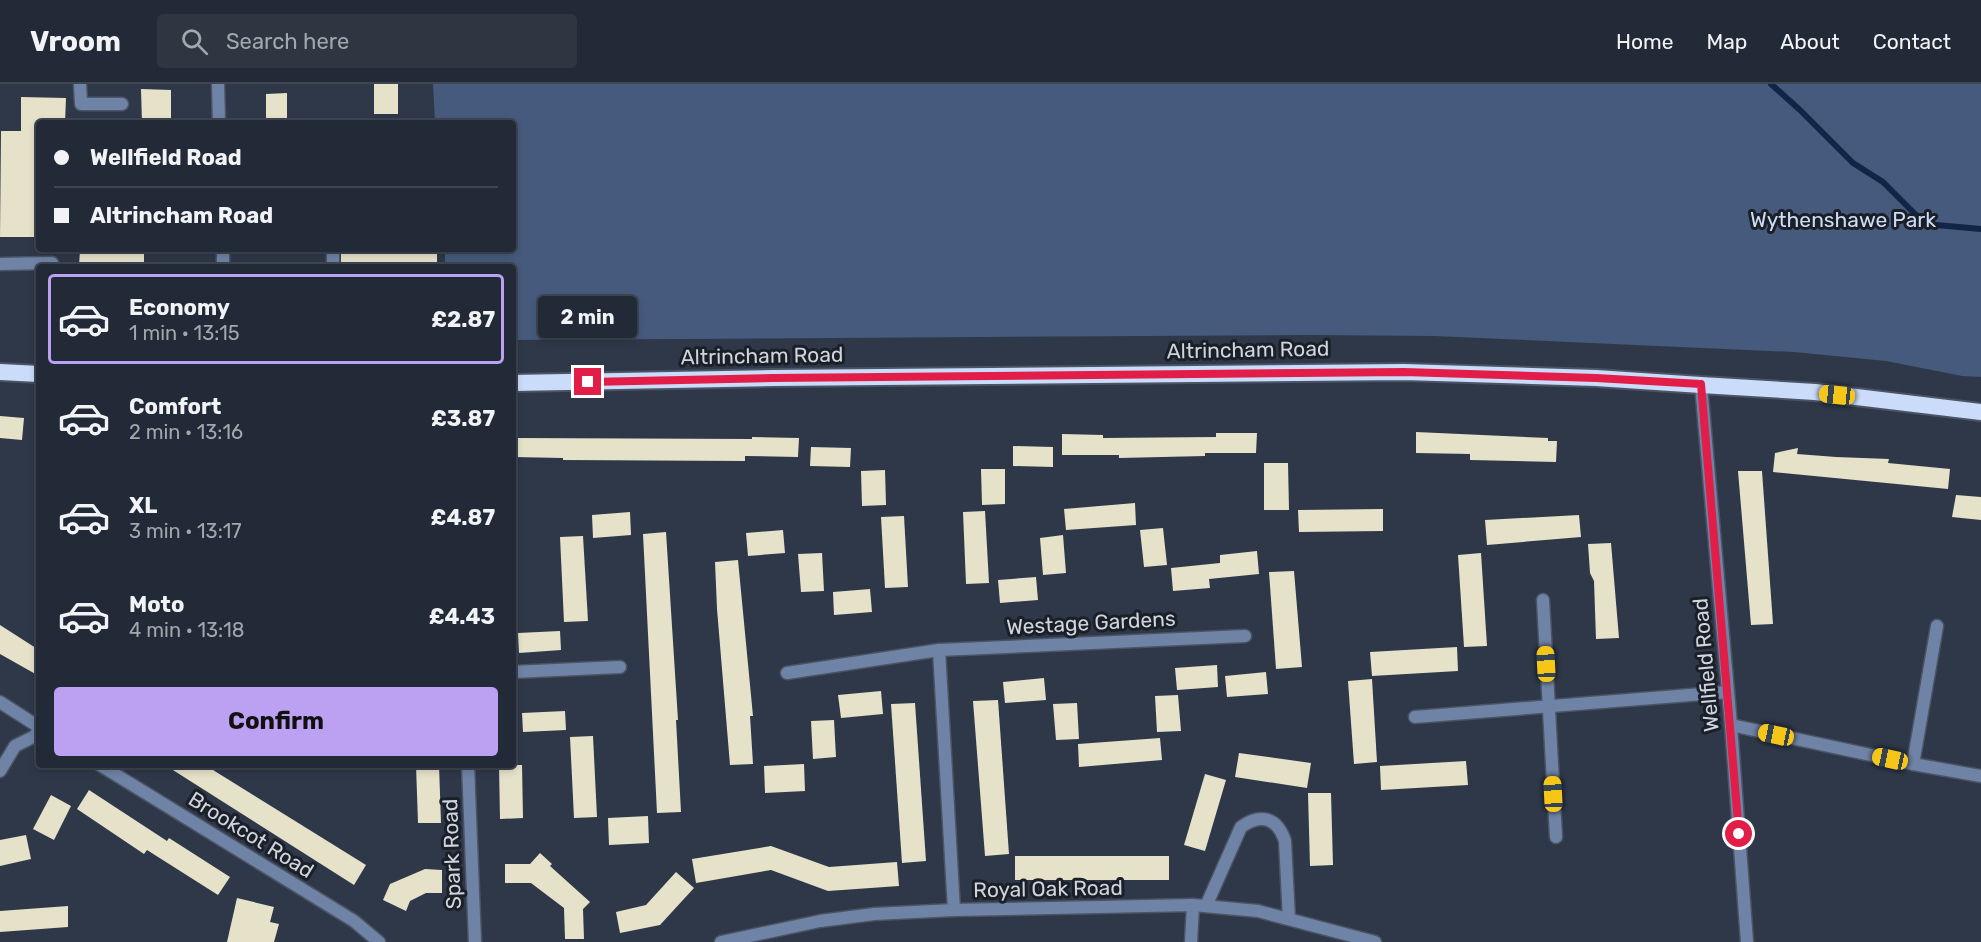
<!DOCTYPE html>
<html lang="en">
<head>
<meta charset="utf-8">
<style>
  body { margin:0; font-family:Rubik,sans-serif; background:#2e3642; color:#f1f3f6; height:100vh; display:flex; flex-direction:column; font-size:22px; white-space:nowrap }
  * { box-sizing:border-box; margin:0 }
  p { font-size:20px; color:#a2a7ad }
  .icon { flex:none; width:33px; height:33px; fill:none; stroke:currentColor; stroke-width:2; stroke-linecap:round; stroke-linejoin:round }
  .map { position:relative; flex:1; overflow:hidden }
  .details { position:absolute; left:36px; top:180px; width:480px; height:504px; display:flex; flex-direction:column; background:#222a37; border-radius:6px; box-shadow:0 3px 9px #0003,0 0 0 2px #3f4652 }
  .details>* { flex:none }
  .banner { position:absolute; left:36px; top:36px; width:480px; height:132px; border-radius:6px; box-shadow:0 3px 9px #0003,0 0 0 2px #3f4652; display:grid; align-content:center; height:132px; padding:0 18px; background:#222a37 }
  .end { position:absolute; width:27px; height:27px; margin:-14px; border:8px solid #e11d48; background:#fff; box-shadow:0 0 0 3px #fff }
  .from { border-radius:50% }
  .bubble { position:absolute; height:42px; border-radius:6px; background:#222a37; box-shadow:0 3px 9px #0003,0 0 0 2px #3f4652; font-size:20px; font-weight:700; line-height:42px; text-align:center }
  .car { position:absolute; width:18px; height:36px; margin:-18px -9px; border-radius:8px; box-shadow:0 0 4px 2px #0007; background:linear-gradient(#f5c518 24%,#345 0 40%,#f5c518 0 76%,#345 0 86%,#f5c518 0) }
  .banner b { display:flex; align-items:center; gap:21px; height:57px; font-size:22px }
  .banner b+b { border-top:2px solid #3f4652 }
  .banner i { width:15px; height:15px; background:#f1f3f6 }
  ul { padding:10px 0 0; list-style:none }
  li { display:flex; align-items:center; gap:18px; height:90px; margin:0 12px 9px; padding:0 6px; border:3px solid transparent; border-radius:6px }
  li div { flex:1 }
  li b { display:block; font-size:22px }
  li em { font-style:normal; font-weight:700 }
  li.on { border-color:#bca0f2 }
  li>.icon { width:54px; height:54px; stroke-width:1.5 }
  .cta { display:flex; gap:12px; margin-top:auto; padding:12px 18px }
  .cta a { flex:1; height:69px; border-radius:6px; background:#bca0f2; color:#111; font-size:24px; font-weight:700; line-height:69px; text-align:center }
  header { display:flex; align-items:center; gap:36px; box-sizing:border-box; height:84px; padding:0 30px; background:#222a37; border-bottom:2px solid #3f4652 }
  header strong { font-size:28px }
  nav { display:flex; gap:33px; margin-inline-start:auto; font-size:21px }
  .search { width:420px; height:54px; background:#2e3642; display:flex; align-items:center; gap:15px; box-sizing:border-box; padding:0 21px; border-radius:6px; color:#a2a7ad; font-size:22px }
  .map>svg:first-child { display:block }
  .green { fill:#455a7c }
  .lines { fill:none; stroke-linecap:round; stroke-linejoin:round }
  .stream { stroke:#112546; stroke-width:6 }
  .building { fill:#e6e1c9 }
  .service-casing { stroke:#4b5464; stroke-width:15 }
  .minor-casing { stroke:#4b5464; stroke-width:15 }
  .trunk-casing { stroke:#4b5464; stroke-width:20 }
  .service { stroke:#6f83a6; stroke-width:12 }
  .minor { stroke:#6f83a6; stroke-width:12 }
  .trunk { stroke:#cadcfa; stroke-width:16 }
  .route { stroke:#e11d48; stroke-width:8 }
  .labels { text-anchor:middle; stroke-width:6; stroke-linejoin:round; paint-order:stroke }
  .park-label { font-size:21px; fill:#cdddf7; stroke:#1b1f27 }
  .street-label { font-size:21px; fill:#ced5df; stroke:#1b1f27 }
</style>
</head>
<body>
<header>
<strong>Vroom</strong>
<div class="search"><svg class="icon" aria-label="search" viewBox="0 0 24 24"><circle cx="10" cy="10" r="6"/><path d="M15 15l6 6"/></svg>Search here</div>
<nav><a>Home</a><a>Map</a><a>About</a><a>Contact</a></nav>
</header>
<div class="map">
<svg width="1981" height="858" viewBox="0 0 1981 858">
  <rect width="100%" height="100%" fill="#2e3849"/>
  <polygon class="green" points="433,0 1981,0 1981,293 1962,292 1886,277 1794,268 1434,252 1310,251 513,256 513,183 445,183 445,165 513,165 513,39 435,39"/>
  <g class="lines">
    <polyline class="stream" points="1771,0 1800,26 1853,79 1883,98 1925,140 1981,145"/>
  </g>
  <g class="building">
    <rect x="374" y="0" width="24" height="30"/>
    <polygon points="141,5 171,6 171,39 142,39"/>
    <polygon points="287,9 287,39 266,39 266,10"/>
    <polygon points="21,13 66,14 65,39 39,39 39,153 0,153 1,47 21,47"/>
    <polygon points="80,165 144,165 144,181 79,183"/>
    <rect x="341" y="165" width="96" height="18"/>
    <polygon points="0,332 24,334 22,356 0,354"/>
    <polygon points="1416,348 1548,354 1548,357 1557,357 1556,378 1470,376 1470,370 1416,369"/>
    <polygon points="1216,349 1257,349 1256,369 1205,369 1205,372 1119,374 1119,371 1062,371 1062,350 1103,351 1103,354 1216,353"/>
    <polygon points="752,353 799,354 798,373 745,372 745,377 563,376 563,374 513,373 513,354 752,355"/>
    <polygon points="1013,362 1053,363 1053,383 1013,382"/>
    <polygon points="811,363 851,364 850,383 810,382"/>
    <polygon points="1798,364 1797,370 1836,373 1889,375 1888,379 1950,385 1948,405 1773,388 1775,369"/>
    <polygon points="1264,379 1288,379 1289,426 1264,426"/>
    <polygon points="981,385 1005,385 1005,420 982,421"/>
    <polygon points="885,386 886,421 862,422 861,387"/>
    <polygon points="1738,387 1762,387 1773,540 1751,541"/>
    <polygon points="1956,411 1981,413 1981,436 1952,433"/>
    <polygon points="1135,419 1136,441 1066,446 1064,425"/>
    <polygon points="1383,425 1383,447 1299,448 1298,426"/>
    <polygon points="985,427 989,499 966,500 963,428"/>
    <polygon points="630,428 631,451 593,454 592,431"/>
    <polygon points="1579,431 1581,453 1487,461 1485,436"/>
    <polygon points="904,432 908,503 885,504 881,433"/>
    <polygon points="1163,444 1167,481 1144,483 1140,446"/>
    <polygon points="783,446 785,469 748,472 746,449"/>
    <polygon points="666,448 678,636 676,636 681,728 657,729 643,450"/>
    <polygon points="1063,451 1066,489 1043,491 1040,454"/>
    <polygon points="583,452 588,537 564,538 560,453"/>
    <polygon points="1611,459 1619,554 1596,555 1594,497 1590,489 1588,460"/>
    <polygon points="1257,467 1259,490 1209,495 1210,504 1173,507 1171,484 1220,479 1220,471"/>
    <polygon points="822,469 824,507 801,508 798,470"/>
    <polygon points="1481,469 1487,562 1464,563 1458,471"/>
    <polygon points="738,476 753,632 750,632 753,680 730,681 717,525 715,478"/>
    <polygon points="1294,487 1302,583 1276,585 1269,488"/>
    <polygon points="1036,493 1038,516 1000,519 998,496"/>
    <polygon points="870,505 872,528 834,531 833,508"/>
    <polygon points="0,541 39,566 39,592 0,570"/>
    <polygon points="560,547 561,566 519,569 518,549"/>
    <polygon points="1457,563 1458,587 1372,592 1370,568"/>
    <polygon points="1217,581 1218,603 1177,606 1175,584"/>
    <polygon points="1266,588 1268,610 1227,613 1225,592"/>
    <polygon points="1044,594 1046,616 1005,619 1003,598"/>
    <polygon points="1372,595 1377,678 1354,680 1348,597"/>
    <polygon points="881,607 883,630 841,634 838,611"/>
    <polygon points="1178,611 1181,647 1157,648 1155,612"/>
    <polygon points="998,616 1009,770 985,772 973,617"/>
    <polygon points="915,619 926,777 902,779 891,620"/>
    <polygon points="1077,619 1079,655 1056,656 1053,620"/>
    <polygon points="565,627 566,646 523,648 522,629"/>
    <polygon points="834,636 836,673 813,675 811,637"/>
    <polygon points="593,652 597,733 574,734 570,653"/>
    <polygon points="1160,654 1162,676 1079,683 1078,660"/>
    <polygon points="1239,669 1311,679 1307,704 1235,693"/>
    <polygon points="1466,677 1468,701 1381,706 1380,682"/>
    <polygon points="804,680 805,707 765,709 764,682"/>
    <polygon points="165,681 205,681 366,781 354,801"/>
    <polygon points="416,681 439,681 441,739 418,739"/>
    <polygon points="499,681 522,681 523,734 500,735"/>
    <polygon points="1205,690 1226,696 1205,767 1184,761"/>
    <polygon points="89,706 167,757 169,754 230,793 218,811 147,766 144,770 77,725"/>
    <polygon points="1308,709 1331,709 1333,781 1310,782"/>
    <polygon points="51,711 71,722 54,756 33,745"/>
    <polygon points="648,732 649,759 609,761 608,734"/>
    <polygon points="26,751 31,775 0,782 0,756"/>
    <polygon points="771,762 829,783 897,778 899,802 828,807 771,786 696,799 692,775"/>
    <polygon points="540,769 552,780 550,782 590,818 583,825 584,855 565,855 564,824 531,799 505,799 505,780 530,780"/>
    <rect x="1015" y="772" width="154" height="24"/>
    <polygon points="425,785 442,786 442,809 426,809 410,817 406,827 383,816 390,800"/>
    <polygon points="676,788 694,804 660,841 620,849 616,828 646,821"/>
    <polygon points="237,814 274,823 270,838 279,840 274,858 227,858"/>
    <polygon points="68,822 68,843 0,848 0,827"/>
  </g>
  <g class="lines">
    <g class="service-casing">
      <g id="service">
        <polyline points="80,0 81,20 122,20"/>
        <polyline points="0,180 52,179"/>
        <polyline points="333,183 333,165"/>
        <polyline points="0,687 15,662 35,652 39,645"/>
      </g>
    </g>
    <g class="minor-casing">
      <g id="minor">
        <polyline points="218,0 219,39"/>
        <polyline points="223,165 223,183"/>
        <polyline points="1701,301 1731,641 1747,858"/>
        <polyline points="1543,516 1556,753"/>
        <polyline points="939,566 954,826"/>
        <polyline points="513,588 620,583"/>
        <polyline points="787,589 939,566 1245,552"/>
        <polyline points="0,618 39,643"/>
        <polyline points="1415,633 1728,608"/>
        <polyline points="1731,641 1913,680 1981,692"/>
        <polyline points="1913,680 1937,542"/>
        <polyline points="100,681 354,837 379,858"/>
        <polyline points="468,681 475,858"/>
        <path d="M1206,822L1241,743C1260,729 1277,733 1285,757L1289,835"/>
        <polyline points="721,858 820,837 874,830 954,826 1193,821 1258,827 1375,858"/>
        <polyline points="1191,858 1193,821"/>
      </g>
    </g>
    <g class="trunk-casing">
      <g id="trunk">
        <polyline points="0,288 39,290"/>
        <polyline points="513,299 773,294 1404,288 1596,294 1701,301 1815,308 1981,328"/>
      </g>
    </g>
    <use href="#service" class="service"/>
    <use href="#minor" class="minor"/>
    <use href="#trunk" class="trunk"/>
  </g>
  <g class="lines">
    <polyline class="route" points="588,298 772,294 1404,288 1596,294 1701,300 1739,750"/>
  </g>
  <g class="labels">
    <g class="park-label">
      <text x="1843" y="143">Wythenshawe Park</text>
    </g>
    <g class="street-label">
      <text transform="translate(1248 266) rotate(-1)" y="7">Altrincham Road</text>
      <text transform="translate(762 272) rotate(-1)" y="7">Altrincham Road</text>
      <text transform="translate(1091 539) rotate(-3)" y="7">Westage Gardens</text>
      <text transform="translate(1706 581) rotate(-95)" y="7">Wellfield Road</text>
      <text transform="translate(251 751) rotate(32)" y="7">Brookcot Road</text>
      <text transform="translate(452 770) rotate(-92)" y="7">Spark Road</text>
      <text transform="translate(1048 805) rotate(-1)" y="7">Royal Oak Road</text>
    </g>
  </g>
</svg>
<i class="end from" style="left:1739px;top:750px"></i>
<i class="end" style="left:588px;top:298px"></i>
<div class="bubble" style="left:538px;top:212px;width:99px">2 min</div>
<i class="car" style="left:1837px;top:311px;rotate:276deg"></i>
<i class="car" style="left:1546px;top:580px;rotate:357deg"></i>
<i class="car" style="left:1776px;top:651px;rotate:282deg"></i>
<i class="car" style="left:1890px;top:675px;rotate:282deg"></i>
<i class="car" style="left:1553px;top:710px;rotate:357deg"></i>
<div class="banner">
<b><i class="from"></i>Wellfield Road</b>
<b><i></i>Altrincham Road</b>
</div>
<section class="details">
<ul>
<li class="on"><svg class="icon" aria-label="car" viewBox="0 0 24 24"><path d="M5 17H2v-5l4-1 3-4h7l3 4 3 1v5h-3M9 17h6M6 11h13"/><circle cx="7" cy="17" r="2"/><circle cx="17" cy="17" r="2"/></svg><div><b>Economy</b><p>1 min · 13:15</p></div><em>£2.87</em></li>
<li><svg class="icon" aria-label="car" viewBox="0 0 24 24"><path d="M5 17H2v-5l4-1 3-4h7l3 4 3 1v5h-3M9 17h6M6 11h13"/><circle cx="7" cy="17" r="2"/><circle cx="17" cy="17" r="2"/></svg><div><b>Comfort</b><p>2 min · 13:16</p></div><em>£3.87</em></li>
<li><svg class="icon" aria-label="car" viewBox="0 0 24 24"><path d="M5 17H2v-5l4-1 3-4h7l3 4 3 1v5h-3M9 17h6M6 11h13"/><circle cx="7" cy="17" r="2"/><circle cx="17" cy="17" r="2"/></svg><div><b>XL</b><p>3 min · 13:17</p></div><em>£4.87</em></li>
<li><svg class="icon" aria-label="car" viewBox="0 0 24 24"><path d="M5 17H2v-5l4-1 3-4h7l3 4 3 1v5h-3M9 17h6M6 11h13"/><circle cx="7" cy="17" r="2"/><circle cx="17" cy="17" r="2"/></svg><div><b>Moto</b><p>4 min · 13:18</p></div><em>£4.43</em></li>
</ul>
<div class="cta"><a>Confirm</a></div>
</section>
</div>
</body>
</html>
